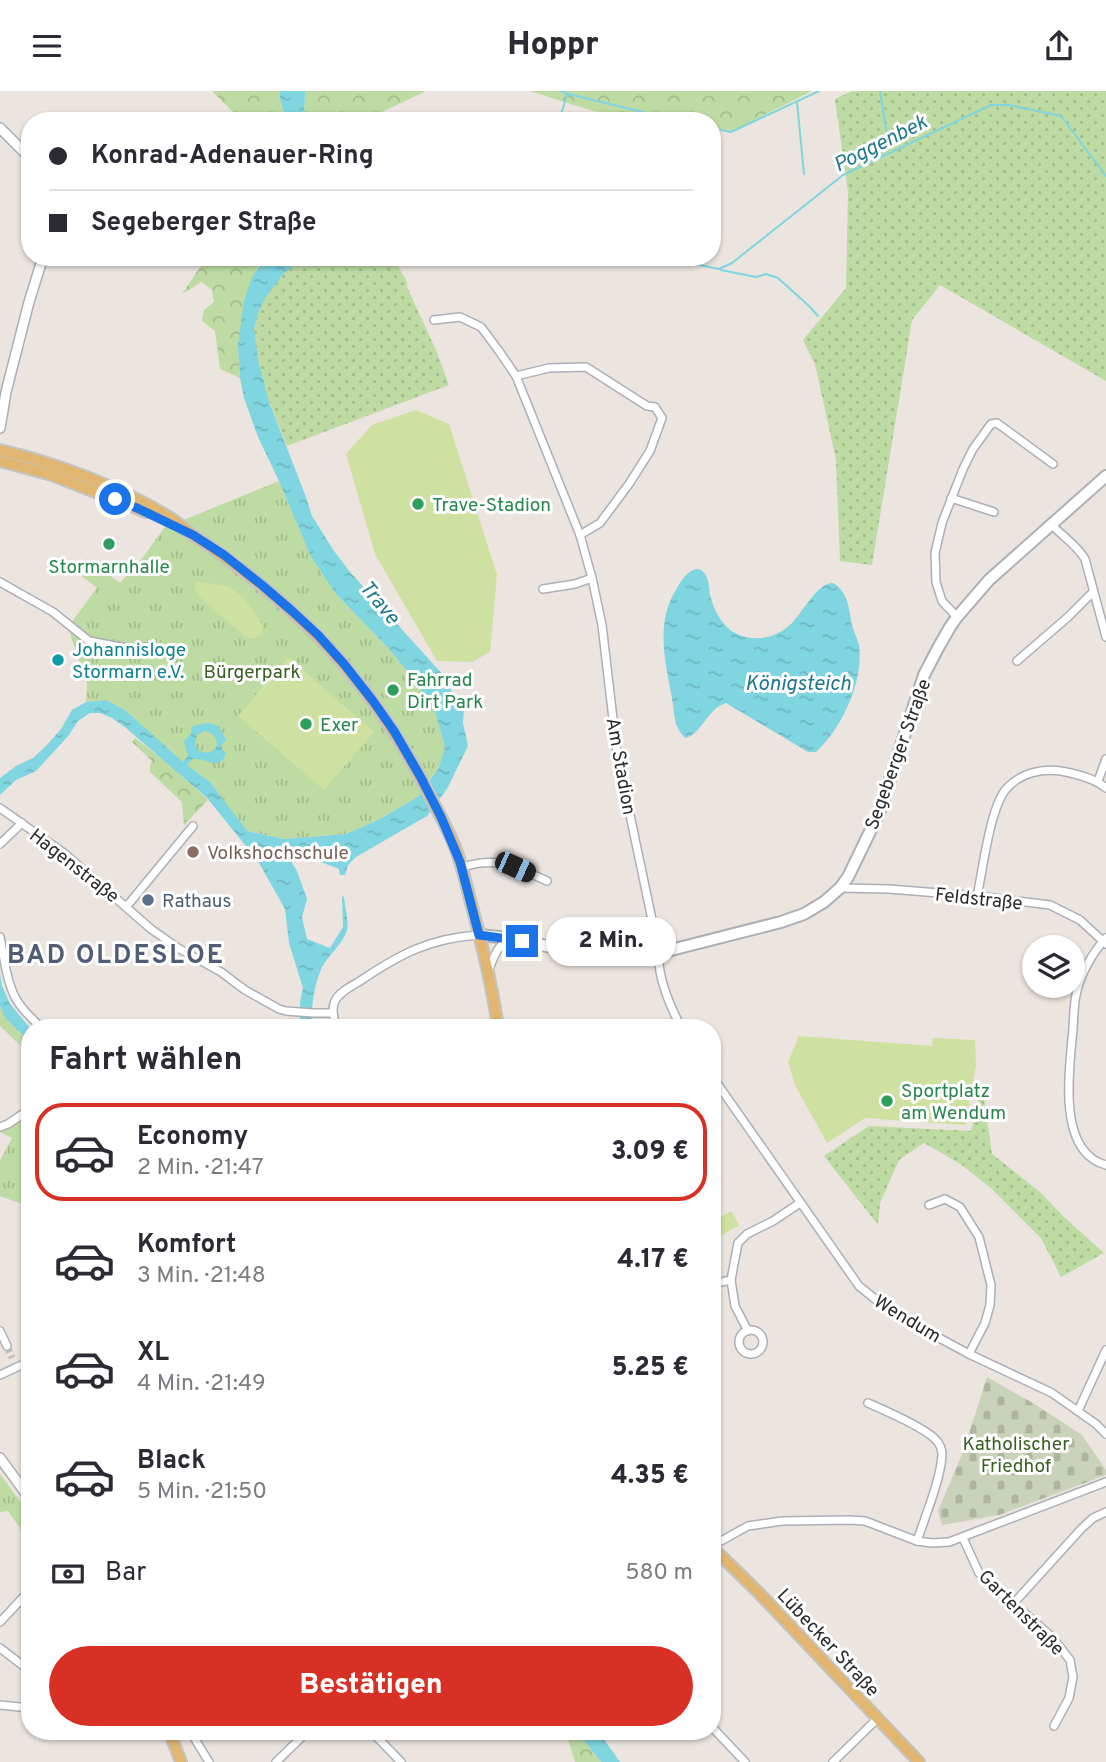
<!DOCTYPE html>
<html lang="de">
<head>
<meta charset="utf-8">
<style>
  body { margin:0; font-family:Overpass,sans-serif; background:#f2f2f3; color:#2b2b33; height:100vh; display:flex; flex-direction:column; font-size:26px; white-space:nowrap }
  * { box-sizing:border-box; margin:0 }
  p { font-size:23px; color:#7c7c81 }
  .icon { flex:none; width:38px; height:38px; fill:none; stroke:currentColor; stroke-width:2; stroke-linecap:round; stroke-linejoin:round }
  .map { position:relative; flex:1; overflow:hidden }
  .sheet { position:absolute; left:21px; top:928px; width:700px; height:721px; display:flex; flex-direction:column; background:#fff; border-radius:28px; box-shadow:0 2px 5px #0004 }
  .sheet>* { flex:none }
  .banner { position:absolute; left:21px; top:21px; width:700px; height:154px; border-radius:28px; box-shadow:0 2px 5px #0004; display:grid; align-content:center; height:154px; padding:0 28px; background:#fff }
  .tools { position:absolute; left:1022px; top:844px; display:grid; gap:14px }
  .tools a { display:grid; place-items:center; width:63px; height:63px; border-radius:50%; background:#fff; box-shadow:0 2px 5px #0004; font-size:35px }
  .end { position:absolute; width:32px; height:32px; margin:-16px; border:9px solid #1a73e8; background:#fff; box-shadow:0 0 0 4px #fff }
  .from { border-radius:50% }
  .bubble { position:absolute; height:49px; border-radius:24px; background:#fff; box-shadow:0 2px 5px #0004; font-size:23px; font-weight:800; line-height:49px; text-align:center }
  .car { position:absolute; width:21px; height:42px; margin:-21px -10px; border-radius:9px; box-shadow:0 0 5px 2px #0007; background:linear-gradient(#222 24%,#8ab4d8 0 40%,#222 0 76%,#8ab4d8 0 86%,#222 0) }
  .banner b { display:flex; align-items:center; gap:24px; height:66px; font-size:26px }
  .banner b+b { border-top:2px solid #e1e1e2 }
  .banner i { width:18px; height:18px; background:#2b2b33 }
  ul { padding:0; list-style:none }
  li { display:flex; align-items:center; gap:21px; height:98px; margin:0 14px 10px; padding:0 14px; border:4px solid transparent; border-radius:28px }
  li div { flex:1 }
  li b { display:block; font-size:26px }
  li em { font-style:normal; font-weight:800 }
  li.on { border-color:#d93025 }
  li>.icon { width:63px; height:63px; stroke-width:1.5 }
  h2 { padding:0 28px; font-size:32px; line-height:84px }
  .pay { display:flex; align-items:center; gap:18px; height:77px; padding:0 28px; font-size:26px }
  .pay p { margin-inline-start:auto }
  .action { display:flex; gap:14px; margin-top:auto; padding:14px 28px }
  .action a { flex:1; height:80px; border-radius:42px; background:#d93025; color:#fff; font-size:28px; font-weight:800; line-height:80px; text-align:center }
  header { display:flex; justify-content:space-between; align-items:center; height:91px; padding:0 28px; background:#fff; font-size:32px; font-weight:800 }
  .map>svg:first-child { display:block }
  .grass { fill:url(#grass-dots) }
  .forest { fill:url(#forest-crowns) }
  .cemetery { fill:url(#cemetery-stones) }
  .park { fill:url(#park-tufts) }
  .pitch { fill:#cfe1a0 }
  .water { fill:url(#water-ripples); fill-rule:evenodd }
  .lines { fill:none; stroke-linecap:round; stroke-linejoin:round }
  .stream { stroke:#7fd5e0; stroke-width:2 }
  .minor-tunnel { stroke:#c5bfbb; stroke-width:7; stroke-dasharray:7 3.5; stroke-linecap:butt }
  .minor-casing { stroke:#acafb6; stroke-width:10 }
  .tertiary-casing { stroke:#acafb6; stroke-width:12 }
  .secondary-casing { stroke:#acafb6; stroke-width:14 }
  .primary-casing { stroke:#c4c4c4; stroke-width:14 }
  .minor { stroke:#fff; stroke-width:7 }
  .tertiary { stroke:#fff; stroke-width:9 }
  .secondary { stroke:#fff; stroke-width:10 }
  .primary { stroke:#e0b670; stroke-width:10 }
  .route { stroke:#1a73e8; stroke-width:9 }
  .leisure-dot { fill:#2e9e5b; stroke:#fff; stroke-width:2.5 }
  .culture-dot { fill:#0f9aa8; stroke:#fff; stroke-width:2.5 }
  .education-dot { fill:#8d6e63; stroke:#fff; stroke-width:2.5 }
  .service-dot { fill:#5c6f8a; stroke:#fff; stroke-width:2.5 }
  .labels { text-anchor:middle; stroke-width:6; stroke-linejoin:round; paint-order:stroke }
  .leisure-label { font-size:19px; fill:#27864d; stroke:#fff; text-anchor:start }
  .culture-label { font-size:19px; fill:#0d838f; stroke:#fff; text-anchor:start }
  .park-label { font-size:19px; fill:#396023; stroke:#fff }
  .street-label { font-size:19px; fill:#2b2b2b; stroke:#fff }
  .education-label { font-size:19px; fill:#785e54; stroke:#fff; text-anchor:start }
  .service-label { font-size:19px; fill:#4e5e75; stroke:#fff; text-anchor:start }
  .water-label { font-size:21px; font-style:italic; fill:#1e778d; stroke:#fff }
  .district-label { font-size:26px; font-weight:bold; letter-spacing:2px; fill:#515d77; stroke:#fff }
</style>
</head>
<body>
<header><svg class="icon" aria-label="menu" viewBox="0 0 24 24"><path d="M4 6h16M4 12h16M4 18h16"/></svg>Hoppr<svg class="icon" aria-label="share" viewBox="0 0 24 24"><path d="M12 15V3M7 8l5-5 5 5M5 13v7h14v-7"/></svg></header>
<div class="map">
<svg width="1106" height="1671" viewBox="0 0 1106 1671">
  <defs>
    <pattern id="grass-dots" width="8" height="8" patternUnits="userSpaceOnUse" patternTransform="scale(1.75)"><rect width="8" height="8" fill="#bedba3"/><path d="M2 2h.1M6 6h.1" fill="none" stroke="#a3bc8c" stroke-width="1.8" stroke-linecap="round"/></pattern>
    <pattern id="forest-crowns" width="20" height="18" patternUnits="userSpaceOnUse" patternTransform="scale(1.75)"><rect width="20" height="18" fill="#bedba3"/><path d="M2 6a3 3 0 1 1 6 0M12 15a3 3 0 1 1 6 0" fill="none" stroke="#a3bc8c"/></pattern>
    <pattern id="cemetery-stones" width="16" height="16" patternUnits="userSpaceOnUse" patternTransform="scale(1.75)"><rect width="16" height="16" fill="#c9d3b9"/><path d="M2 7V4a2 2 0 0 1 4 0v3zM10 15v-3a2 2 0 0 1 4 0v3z" fill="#adb59f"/></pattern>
    <pattern id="park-tufts" width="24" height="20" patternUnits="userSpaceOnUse" patternTransform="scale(1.75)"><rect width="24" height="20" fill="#bedba3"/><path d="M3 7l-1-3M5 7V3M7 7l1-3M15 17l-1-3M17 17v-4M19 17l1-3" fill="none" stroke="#a3bc8c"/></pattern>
    <pattern id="water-ripples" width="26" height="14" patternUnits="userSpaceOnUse" patternTransform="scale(1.75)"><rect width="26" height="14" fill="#7fd5e0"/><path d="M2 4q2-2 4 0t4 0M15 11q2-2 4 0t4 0" fill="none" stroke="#6eb7c0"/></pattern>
  </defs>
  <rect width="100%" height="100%" fill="#ebe4df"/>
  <g class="grass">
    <polygon points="852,0 1106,0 1106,290 940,194 912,229 872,474 840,470 836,369 815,273 803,249 846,197 848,101 835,8"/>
    <path d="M298,166H393L407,191V196L436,259L449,294L287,355C273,320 253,277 254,239C254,229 259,217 264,208C269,199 277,190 284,182C290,176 296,175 298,166Z"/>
    <polygon points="982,994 992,1063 1040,1101 1064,1126 1104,1162 1061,1186 1041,1147 992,1098 962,1074 924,1052 899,1069 880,1112 878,1134 824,1065 869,1035 971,1040"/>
  </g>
  <g class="forest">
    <polygon points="212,0 280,0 280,8 287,30 242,30"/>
    <polygon points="305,0 426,0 363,30 309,30 304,24"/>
    <polygon points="530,0 812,0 733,40 712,37 712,30 660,30 593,20"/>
    <polygon points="207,166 266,166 258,175 238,254 240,287 220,278 215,240 202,230 204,219 214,211 212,199 202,191 182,203"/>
    <polygon points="135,647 167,672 208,709 184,734 182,711 150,681 150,675 152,670 132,651"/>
    <polygon points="0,915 6,928 30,951 30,964 0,935"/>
    <polygon points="559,1640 573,1640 582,1647 601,1671 575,1671 567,1645"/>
  </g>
  <polygon class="cemetery" points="987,1286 1036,1314 1082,1344 1106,1379 1106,1384 999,1424 942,1434 938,1420 963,1361"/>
  <g class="park">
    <polygon points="279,390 311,466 335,502 387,556 414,588 435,621 445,656 438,678 419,705 380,728 346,743 284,748 247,740 187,674 169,660 125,619 106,609 86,611 87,593 68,536 97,497 79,483 87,468 120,492 144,465 164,437"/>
    <polygon points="30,1026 30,1116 0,1105 0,1069 12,1047 0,1041"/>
    <polygon points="0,1383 30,1424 30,1461 25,1456 20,1437 8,1420 0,1421"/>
  </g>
  <g class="pitch">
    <polygon points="416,319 449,333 497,484 490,561 472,571 437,570 375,463 346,363 372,334"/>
    <polygon points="199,491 228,495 244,507 262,533 263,539 261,544 252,548 245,546 197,503 194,495 195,492"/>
    <polygon points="288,566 374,641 324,699 238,625"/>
    <polygon points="799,945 932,955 933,947 975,949 976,975 965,1034 865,1027 827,1052 795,994 788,971"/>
    <polygon points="731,1120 739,1134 719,1146 712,1134 712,1131"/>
  </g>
  <g class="water">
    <polygon points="280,0 305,0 304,24 309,30 287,30 280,8"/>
    <path d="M266,166H298L297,172L284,182L265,207L258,222L254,238L258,269L269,311L306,406L312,425L334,460L350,481L445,586L452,601L464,617L463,632L468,655L447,698L427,725L356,766L348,774L345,784H340L339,778L313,768L295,765L292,772L297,780L307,808L302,826L307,848L330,857L343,836L342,805L344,806C345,816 349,830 347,839C344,851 328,865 322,876C313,896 312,915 311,936H300V911L303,897L289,852L285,818L258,770L207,707L126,637L112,627L100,622H90L78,630L69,644L36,680L16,689L0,704V687L16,675L33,667L47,654L61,638L72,619L86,611L106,609L125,619L183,671L188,665L184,650L192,642L191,638L193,635C212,630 218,630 226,649L222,653V658L226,662C219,682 207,666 192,668L187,674L210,691L247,740L284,748L346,743L380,728L419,705L438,678L445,656L435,621L414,588L387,556L335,502L311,466L279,390L258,346L244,307L240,287L238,254L244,210L252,186ZM204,640C226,644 217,670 198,659L195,652L197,644Z"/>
    <path d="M696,478C701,479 701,478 705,483C709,489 709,497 710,504C714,519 722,536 737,543C745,547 754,548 763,547C774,545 784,540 792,532C803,521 817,492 833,492C846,499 849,515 851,529C852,538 857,546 859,554C864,590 842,637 816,661H808L726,612C708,617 703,641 686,647C674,639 674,620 672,607C665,570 655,531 677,497C682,489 686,481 696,478Z"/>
    <polygon points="0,883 2,895 10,913 30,937 30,951 6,928 0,915"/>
    <polygon points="573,1640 598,1640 620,1671 601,1671 582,1647"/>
  </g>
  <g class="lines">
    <g class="stream">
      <polyline points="560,0 568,3 680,30"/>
      <polyline points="880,0 887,44"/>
      <polyline points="797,11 804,83"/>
      <polyline points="559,30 567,4"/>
      <polyline points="712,37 731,41 819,0"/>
      <polyline points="661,166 719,178 732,172 843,84 991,14 1009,14 1061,25 1106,85"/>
      <polyline points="721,179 756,186 766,183 778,187 809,215 818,225"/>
    </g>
    <polyline class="minor-tunnel" points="7,1255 12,1267"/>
    <g class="minor-casing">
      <g id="minor">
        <path d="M434,229L460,226L481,236L499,260L516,285L580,444L592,487L602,534L617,662L659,862C657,885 670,915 681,936"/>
        <polyline points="516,285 549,277 586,276 647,315 655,316 662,327 650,360 629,393 600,432 580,444"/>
        <polyline points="951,407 994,421"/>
        <path d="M1051,433C1063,446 1076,453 1085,468L1106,546"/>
        <polyline points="0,491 53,521 89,550 131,558 147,556"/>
        <polyline points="543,498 575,493 592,487"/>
        <polyline points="957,526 942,510 936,491 935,462 942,432 963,378 973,358 991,333 997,332 1053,373"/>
        <polyline points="1017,570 1068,526 1093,501"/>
        <polyline points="1098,690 1106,668"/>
        <polyline points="0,717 64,762 151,838 178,857 221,881 245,899 279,918 286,920 313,922 333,922"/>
        <polyline points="0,753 22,732"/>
        <path d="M462,776C499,765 513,775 547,790"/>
        <polyline points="840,797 889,798 977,805 1050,814 1080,829 1106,853"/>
        <path d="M977,805C983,779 990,715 1007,697C1021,682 1042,677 1061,680C1077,683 1094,687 1106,697"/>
        <polyline points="127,815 193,735"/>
        <path d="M0,846C4,866 6,888 15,906C21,918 32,928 41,936"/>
        <path d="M1106,847C1092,862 1080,884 1076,904C1073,918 1074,934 1072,948C1069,984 1058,1061 1106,1074"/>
        <path d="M489,878C494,866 497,855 509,848"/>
        <path d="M336,936C334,927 331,918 335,910C339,901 352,895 360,890C400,863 430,847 479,844"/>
        <polyline points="712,985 859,1195 891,1221 969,1263 1052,1302 1096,1333 1106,1343"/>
        <polyline points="0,1036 8,1033 30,1018"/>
        <polyline points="929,1114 945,1108 960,1116 979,1146 991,1194 990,1214 985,1232 969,1263"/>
        <polyline points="712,1193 731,1189"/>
        <circle cx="751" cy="1251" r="12"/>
        <polyline points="0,1240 7,1255"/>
        <polyline points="748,1240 735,1215 731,1189 738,1152 747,1143 773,1130 800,1112"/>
        <polyline points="0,1284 30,1270"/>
        <path d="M868,1312C884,1319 926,1337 936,1349C940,1353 942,1358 942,1364C941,1387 925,1426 917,1450"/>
        <polyline points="1078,1320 1106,1259"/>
        <polyline points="963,1447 979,1482 1053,1547 1070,1569 1073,1586 1069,1607 1054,1635"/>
        <polyline points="712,1455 748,1435 782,1430 850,1429 865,1430 917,1450 932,1452 949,1451 1106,1391"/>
        <polyline points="1014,1512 1082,1437 1093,1427 1106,1421"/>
        <polyline points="0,1531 30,1499"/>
        <polyline points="0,1557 30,1580"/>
        <polyline points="0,1614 30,1617"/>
        <polyline points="712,1636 745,1671"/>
        <polyline points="190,1640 209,1671"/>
        <polyline points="371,1640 401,1671"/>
        <polyline points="276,1671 308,1640"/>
        <polyline points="833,1671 877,1628"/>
      </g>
    </g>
    <g class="tertiary-casing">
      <g id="tertiary">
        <polyline points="0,37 30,67"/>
        <polyline points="0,337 6,301 29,211 43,166"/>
        <polyline points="0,1367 30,1408"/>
      </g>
    </g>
    <g class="secondary-casing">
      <polyline id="secondary" points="479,844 510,847 592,865 631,865 663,861 781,831 804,823 824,811 840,797 848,786 879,722 924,584 938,557 950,536 957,526 989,489 1106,385"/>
    </g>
    <g class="primary-casing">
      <g id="primary">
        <path d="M0,359C56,372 123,397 172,428C179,433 186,439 193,444C299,515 371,589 429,703C438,721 448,738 455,756C462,774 466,793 471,812C482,853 492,894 498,936"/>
        <polyline points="0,370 52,384 146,421"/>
        <polyline points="712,1456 759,1502 919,1671"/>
        <polyline points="169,1640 181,1671"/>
      </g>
    </g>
    <use href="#minor" class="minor"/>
    <use href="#tertiary" class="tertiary"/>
    <use href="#secondary" class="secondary"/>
    <use href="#primary" class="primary"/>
  </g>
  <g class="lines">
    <polyline class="route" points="115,408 137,417 193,444 224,464 263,495 292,520 318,544 344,573 373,610 394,640 420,685 441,726 460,771 479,844 522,850"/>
  </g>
  <g class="leisure-dot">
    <circle cx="418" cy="413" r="7"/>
    <circle cx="109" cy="453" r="7"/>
    <circle cx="393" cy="599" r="7"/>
    <circle cx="306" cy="633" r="7"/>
    <circle cx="887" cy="1010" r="7"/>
  </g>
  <circle class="culture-dot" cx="58" cy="569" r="7"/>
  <circle class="education-dot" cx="193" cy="761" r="7"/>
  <circle class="service-dot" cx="148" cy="809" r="7"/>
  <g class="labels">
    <g class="leisure-label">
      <text x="432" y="420">Trave-Stadion</text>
      <text x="109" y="482" text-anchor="middle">Stormarnhalle</text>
      <text x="407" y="595">Fahrrad<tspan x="407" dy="22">Dirt Park</tspan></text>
      <text x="320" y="640">Exer</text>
      <text x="901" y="1006">Sportplatz<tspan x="901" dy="22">am Wendum</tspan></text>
    </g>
    <g class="culture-label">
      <text x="72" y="565">Johannisloge<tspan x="72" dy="22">Stormarn e.V.</tspan></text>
    </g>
    <g class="park-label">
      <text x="252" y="587">Bürgerpark</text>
      <text x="1016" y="1359">Katholischer<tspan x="1016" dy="22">Friedhof</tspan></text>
    </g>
    <g class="street-label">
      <text transform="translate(897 663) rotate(-70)" y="7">Segeberger Straße</text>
      <text transform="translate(622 675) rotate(80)" y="7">Am Stadion</text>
      <text transform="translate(75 774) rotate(38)" y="7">Hagenstraße</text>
      <text transform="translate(979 807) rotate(6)" y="7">Feldstraße</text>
      <text transform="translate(908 1227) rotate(31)" y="7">Wendum</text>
      <text transform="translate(1022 1521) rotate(45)" y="7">Gartenstraße</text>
      <text transform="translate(829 1551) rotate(47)" y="7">Lübecker Straße</text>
    </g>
    <g class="education-label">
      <text x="207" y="768">Volkshochschule</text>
    </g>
    <g class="service-label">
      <text x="162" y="816">Rathaus</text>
    </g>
    <g class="water-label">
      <text transform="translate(880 52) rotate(-27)" y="7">Poggenbek</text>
      <text transform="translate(380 511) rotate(50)" y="7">Trave</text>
      <text x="798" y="599">Königsteich</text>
    </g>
    <g class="district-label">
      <text x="116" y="872">BAD OLDESLOE</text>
    </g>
  </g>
</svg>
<div class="tools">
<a><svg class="icon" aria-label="layers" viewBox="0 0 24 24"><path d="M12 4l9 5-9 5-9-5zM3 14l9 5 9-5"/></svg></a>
</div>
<i class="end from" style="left:115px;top:408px"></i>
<i class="end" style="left:522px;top:850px"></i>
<div class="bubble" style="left:546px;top:826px;width:130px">2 Min.</div>
<i class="car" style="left:515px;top:776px;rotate:114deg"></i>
<div class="banner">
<b><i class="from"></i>Konrad-Adenauer-Ring</b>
<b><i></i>Segeberger Straße</b>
</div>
<section class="sheet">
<h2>Fahrt wählen</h2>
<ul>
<li class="on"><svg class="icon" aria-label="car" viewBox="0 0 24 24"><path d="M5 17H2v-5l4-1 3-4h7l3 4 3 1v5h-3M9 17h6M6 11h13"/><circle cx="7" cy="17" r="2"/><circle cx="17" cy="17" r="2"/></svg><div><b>Economy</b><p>2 Min. · 21:47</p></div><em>3.09 €</em></li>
<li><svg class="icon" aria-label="car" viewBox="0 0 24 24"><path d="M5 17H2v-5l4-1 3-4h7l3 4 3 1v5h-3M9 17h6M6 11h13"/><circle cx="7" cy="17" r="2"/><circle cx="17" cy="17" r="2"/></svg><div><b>Komfort</b><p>3 Min. · 21:48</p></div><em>4.17 €</em></li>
<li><svg class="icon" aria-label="car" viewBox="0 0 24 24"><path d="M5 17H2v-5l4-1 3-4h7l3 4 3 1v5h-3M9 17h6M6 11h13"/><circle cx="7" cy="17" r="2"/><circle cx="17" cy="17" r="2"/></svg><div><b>XL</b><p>4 Min. · 21:49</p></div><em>5.25 €</em></li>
<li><svg class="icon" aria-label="car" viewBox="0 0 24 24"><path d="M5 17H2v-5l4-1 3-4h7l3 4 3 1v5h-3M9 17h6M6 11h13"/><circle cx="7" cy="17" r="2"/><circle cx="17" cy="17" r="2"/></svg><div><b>Black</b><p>5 Min. · 21:50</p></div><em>4.35 €</em></li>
</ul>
<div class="pay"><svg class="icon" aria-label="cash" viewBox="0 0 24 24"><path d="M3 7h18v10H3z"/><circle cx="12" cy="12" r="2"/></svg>Bar<p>580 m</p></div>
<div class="action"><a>Bestätigen</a></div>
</section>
</div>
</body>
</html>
